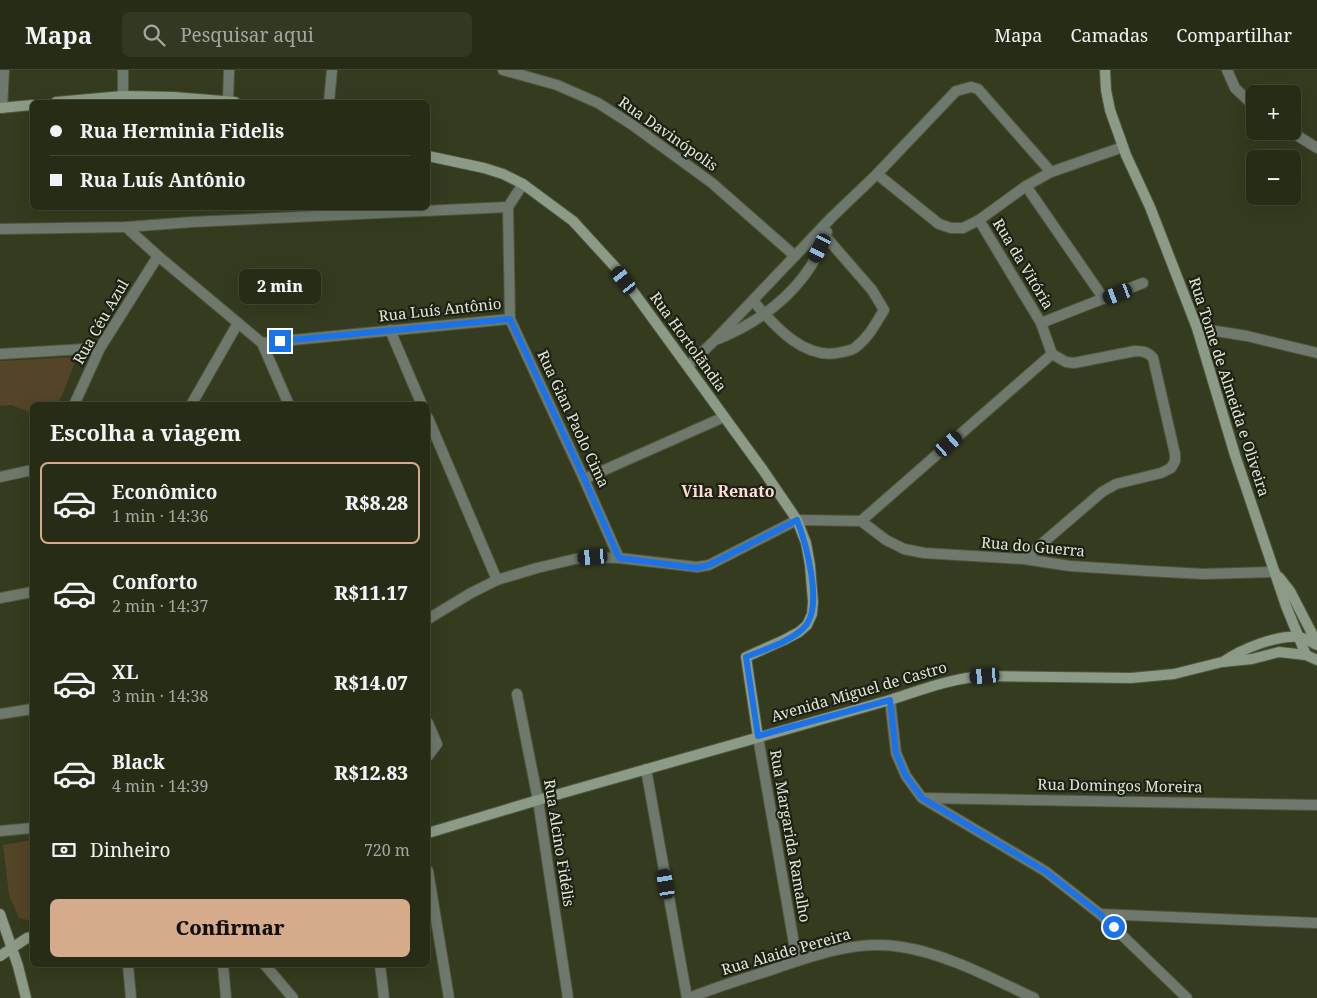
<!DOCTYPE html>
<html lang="pt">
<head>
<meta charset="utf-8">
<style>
  body { margin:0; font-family:"Noto Serif",serif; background:#333823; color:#f1f3f6; height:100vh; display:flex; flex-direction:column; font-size:19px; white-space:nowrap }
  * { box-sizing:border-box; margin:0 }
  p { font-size:16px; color:#a4a7a1 }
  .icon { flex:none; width:28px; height:28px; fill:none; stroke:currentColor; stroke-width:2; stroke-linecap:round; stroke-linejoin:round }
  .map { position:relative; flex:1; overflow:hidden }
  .side { position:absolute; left:30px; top:332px; width:400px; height:565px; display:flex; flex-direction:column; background:#272c16; border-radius:8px; box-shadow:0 5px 20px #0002,0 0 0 1px #434835 }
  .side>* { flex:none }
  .hud { position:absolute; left:30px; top:30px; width:400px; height:110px; border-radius:8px; box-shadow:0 5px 20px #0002,0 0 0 1px #434835; display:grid; align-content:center; height:110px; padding:0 20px; background:#272c16 }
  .controls { position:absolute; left:1246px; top:15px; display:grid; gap:10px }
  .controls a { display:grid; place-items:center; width:55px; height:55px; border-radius:8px; background:#272c16; box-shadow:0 5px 20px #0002,0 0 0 1px #434835; font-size:25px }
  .end { position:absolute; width:22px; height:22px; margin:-11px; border:6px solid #1a73e8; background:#fff; box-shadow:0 0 0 2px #fff }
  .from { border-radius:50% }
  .bubble { position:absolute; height:35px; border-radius:8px; background:#272c16; box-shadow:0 5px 20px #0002,0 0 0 1px #434835; font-size:16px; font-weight:800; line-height:35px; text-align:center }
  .car { position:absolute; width:15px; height:30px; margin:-15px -8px; border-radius:6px; box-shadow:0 0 4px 1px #0007; background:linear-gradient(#222 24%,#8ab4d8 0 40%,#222 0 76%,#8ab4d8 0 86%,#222 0) }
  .hud b { display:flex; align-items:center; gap:18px; height:48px; font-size:19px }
  .hud b+b { border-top:1px solid #434835 }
  .hud i { width:12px; height:12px; background:#f1f3f6 }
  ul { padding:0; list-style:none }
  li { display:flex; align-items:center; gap:15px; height:82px; margin:0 10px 8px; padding:0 10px; border:2px solid transparent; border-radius:8px }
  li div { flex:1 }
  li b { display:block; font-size:19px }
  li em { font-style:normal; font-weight:800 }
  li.selected { border-color:#d6ab8b }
  li>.icon { width:45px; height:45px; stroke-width:1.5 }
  h2 { padding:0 20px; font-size:22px; line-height:60px }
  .pay { display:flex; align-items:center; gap:12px; height:55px; padding:0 20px; font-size:19px }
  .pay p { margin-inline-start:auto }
  .button { display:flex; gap:10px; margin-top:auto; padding:10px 20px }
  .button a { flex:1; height:58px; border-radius:8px; background:#d6ab8b; color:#111; font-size:20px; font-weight:800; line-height:58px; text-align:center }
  header { display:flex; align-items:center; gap:30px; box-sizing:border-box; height:70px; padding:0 25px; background:#272c16; border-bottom:1px solid #434835 }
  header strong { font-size:24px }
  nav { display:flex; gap:28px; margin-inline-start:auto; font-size:18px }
  .search { width:350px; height:45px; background:#333823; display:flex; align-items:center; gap:12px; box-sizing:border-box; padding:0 18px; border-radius:8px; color:#a4a7a1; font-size:19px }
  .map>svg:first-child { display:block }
  .green { fill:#544428 }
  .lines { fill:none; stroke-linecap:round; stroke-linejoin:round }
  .street-casing { stroke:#50573b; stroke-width:12 }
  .secondary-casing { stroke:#50573b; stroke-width:12 }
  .street { stroke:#6e786c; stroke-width:10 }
  .secondary { stroke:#8c9b88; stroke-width:10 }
  .route { stroke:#1a73e8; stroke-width:6 }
  .labels { text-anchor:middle; stroke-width:4.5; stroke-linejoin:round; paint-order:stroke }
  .street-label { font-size:15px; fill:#e2e7d6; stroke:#1d2114 }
  .neighbourhood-label { font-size:16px; font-weight:bold; fill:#fedbd7; stroke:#1d2114 }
</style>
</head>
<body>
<header>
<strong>Mapa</strong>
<div class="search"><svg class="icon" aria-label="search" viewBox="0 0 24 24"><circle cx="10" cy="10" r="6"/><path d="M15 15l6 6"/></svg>Pesquisar aqui</div>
<nav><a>Mapa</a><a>Camadas</a><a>Compartilhar</a></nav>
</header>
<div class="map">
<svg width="1317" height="928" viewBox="0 0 1317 928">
  <rect width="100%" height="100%" fill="#343b1e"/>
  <g class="green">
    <polygon points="77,287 61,328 54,335 32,335 32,343 11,335 0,336 0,291"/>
    <polygon points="32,770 32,851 19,848 9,825 3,775"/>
  </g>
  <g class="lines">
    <g class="street-casing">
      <g id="street">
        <polyline points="503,0 557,15 598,33 631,54 712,113 795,186"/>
        <polyline points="1227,0 1235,18 1255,37"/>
        <polyline points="123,26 123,0"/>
        <polyline points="228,31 229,0"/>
        <polyline points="329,32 332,0"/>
        <polyline points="2,38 4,0"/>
        <polyline points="1290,61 1317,78"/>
        <polyline points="877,104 939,154 951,158 963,158 979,150 1026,116 1051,102 1123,77"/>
        <polyline points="1026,116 1104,229"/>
        <polyline points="508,137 510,249 584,409 619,488"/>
        <path d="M979,150L1041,253L1052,284L1066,292L1074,293L1135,281C1143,281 1148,282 1153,288L1175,384V391L1171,398L1161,403L1116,414L1102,422L1024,489"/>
        <polyline points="126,157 158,186 262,273 289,335"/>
        <polyline points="0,159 126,157 192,152 508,137 523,114"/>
        <path d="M753,231C775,256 805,292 842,282C847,281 853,280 856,277C869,267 876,253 884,240L872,220L826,167L819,162"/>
        <polyline points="1041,253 1143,213"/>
        <polyline points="1197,258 1247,266 1317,283"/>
        <polyline points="390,260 422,335"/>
        <path d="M718,269C767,249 810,214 827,162"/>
        <polyline points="262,273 510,249"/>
        <polyline points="0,284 100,278"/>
        <polyline points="688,296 715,270 832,147 877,104 956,21 971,17 978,19 1051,102"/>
        <polyline points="74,335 100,278 158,186"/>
        <polyline points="191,335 238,253"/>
        <polyline points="428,348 497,510"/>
        <polyline points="0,407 32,400"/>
        <polyline points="584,409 724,347"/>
        <polyline points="861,451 1052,284"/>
        <polyline points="0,528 32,522"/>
        <polyline points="428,549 471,523 497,510 537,498 575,489 593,487 619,488 697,497 709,495 797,450 861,451 886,470 904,479 924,483 1024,489 1070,496 1148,501 1204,504 1275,502"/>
        <polyline points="517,624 538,730 568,928"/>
        <polyline points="890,630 896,683 906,706 922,728 1045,801 1100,844 1187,928"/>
        <polyline points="0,644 32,639"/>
        <polyline points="428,653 437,674 428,686"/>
        <polyline points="758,667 797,891"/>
        <polyline points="646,699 687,928"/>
        <polyline points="923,728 1317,735"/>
        <polyline points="0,761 32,758"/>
        <polyline points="428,801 449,928"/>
        <polyline points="1100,844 1317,853"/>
        <polyline points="128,895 131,928"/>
        <polyline points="223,895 226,928"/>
        <polyline points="265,895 293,928"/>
        <polyline points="380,895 384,928"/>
        <path d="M689,928C714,918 739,910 765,902C809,887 855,869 902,877C947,884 993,909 1034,928"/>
      </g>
    </g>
    <g class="secondary-casing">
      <g id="secondary">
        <polyline points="1105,0 1106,20 1110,40 1126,85 1150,137 1197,258 1235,385 1286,536 1306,585"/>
        <polyline points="56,32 123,26 173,27 235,32"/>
        <polyline points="0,38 32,35"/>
        <polyline points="428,86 484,98 503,104 523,114 573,151 616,198 763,400 797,450 806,473 810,495 813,532 812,544 807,555 799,562 784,570 746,587 758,667"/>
        <polyline points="1279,507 1290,521 1317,573"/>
        <path d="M1223,592C1241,579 1276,565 1299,567C1305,568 1311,572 1317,575"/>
        <path d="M428,763L538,730L890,630C921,620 951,608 985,606L1131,608L1174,604L1222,592L1252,589L1279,582L1306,585L1317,590"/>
        <polyline points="0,844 18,896 26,928"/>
        <polyline points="0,886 27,868 32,867"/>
      </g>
    </g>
    <use href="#street" class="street"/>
    <use href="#secondary" class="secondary"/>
  </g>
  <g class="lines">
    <path class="route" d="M280,271L510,249L584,408L619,488L697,498L709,495L797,450C806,473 822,532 807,554C796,570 763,580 746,587L758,666L890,630L896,683L906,706L922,728L1045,801L1100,844L1114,857"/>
  </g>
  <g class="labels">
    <g class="street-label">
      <text transform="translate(668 64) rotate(35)" y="5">Rua Davinópolis</text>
      <text transform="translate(1023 194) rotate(59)" y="5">Rua da Vitória</text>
      <text transform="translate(440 240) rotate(-6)" y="5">Rua Luís Antônio</text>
      <text transform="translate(101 252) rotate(-60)" y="5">Rua Céu Azul</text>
      <text transform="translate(688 272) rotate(54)" y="5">Rua Hortolãndia</text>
      <text transform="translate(1229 317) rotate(72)" y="5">Rua Tome de Almeida e Oliveira</text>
      <text transform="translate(573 349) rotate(65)" y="5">Rua Gian Paolo Cima</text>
      <text transform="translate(1033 477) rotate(5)" y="5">Rua do Guerra</text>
      <text transform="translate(859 622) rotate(-16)" y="5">Avenida Miguel de Castro</text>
      <text transform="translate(1120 716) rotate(1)" y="5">Rua Domingos Moreira</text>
      <text transform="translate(790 766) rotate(80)" y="5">Rua Margarida Ramalho</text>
      <text transform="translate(559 773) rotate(81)" y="5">Rua Alcino Fidélis</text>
      <text transform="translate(786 882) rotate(-16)" y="5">Rua Alaide Pereira</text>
    </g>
    <g class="neighbourhood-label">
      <text x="728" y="427">Vila Renato</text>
    </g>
  </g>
</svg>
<div class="controls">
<a>+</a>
<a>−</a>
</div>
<i class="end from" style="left:1114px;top:857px"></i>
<i class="end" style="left:280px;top:271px"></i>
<div class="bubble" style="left:239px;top:199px;width:82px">2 min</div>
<i class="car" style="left:820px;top:178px;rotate:206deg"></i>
<i class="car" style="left:624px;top:210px;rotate:323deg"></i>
<i class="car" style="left:1118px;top:224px;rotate:249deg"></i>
<i class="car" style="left:949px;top:374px;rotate:49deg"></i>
<i class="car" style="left:593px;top:487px;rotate:265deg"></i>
<i class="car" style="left:985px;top:606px;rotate:265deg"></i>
<i class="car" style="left:666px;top:814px;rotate:350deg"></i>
<div class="hud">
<b><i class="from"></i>Rua Herminia Fidelis</b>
<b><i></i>Rua Luís Antônio</b>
</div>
<section class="side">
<h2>Escolha a viagem</h2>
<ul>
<li class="selected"><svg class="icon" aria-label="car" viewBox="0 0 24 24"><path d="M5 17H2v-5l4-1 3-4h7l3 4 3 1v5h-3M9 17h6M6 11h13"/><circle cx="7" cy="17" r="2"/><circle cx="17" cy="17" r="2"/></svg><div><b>Econômico</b><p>1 min · 14:36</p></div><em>R$8.28</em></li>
<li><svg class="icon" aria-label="car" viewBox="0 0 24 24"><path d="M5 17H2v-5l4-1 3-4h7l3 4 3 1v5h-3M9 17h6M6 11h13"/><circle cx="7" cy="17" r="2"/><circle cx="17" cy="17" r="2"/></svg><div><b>Conforto</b><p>2 min · 14:37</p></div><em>R$11.17</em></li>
<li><svg class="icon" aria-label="car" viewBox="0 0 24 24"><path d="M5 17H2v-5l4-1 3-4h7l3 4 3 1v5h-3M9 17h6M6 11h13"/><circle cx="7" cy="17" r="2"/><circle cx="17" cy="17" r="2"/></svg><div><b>XL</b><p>3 min · 14:38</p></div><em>R$14.07</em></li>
<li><svg class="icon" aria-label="car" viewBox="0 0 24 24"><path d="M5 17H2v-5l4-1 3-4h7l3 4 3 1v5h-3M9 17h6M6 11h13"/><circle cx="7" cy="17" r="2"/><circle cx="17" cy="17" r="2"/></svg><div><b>Black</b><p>4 min · 14:39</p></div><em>R$12.83</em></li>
</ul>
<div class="pay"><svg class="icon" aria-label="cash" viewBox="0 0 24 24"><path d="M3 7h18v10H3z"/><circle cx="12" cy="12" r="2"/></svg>Dinheiro<p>720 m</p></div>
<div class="button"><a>Confirmar</a></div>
</section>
</div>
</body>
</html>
